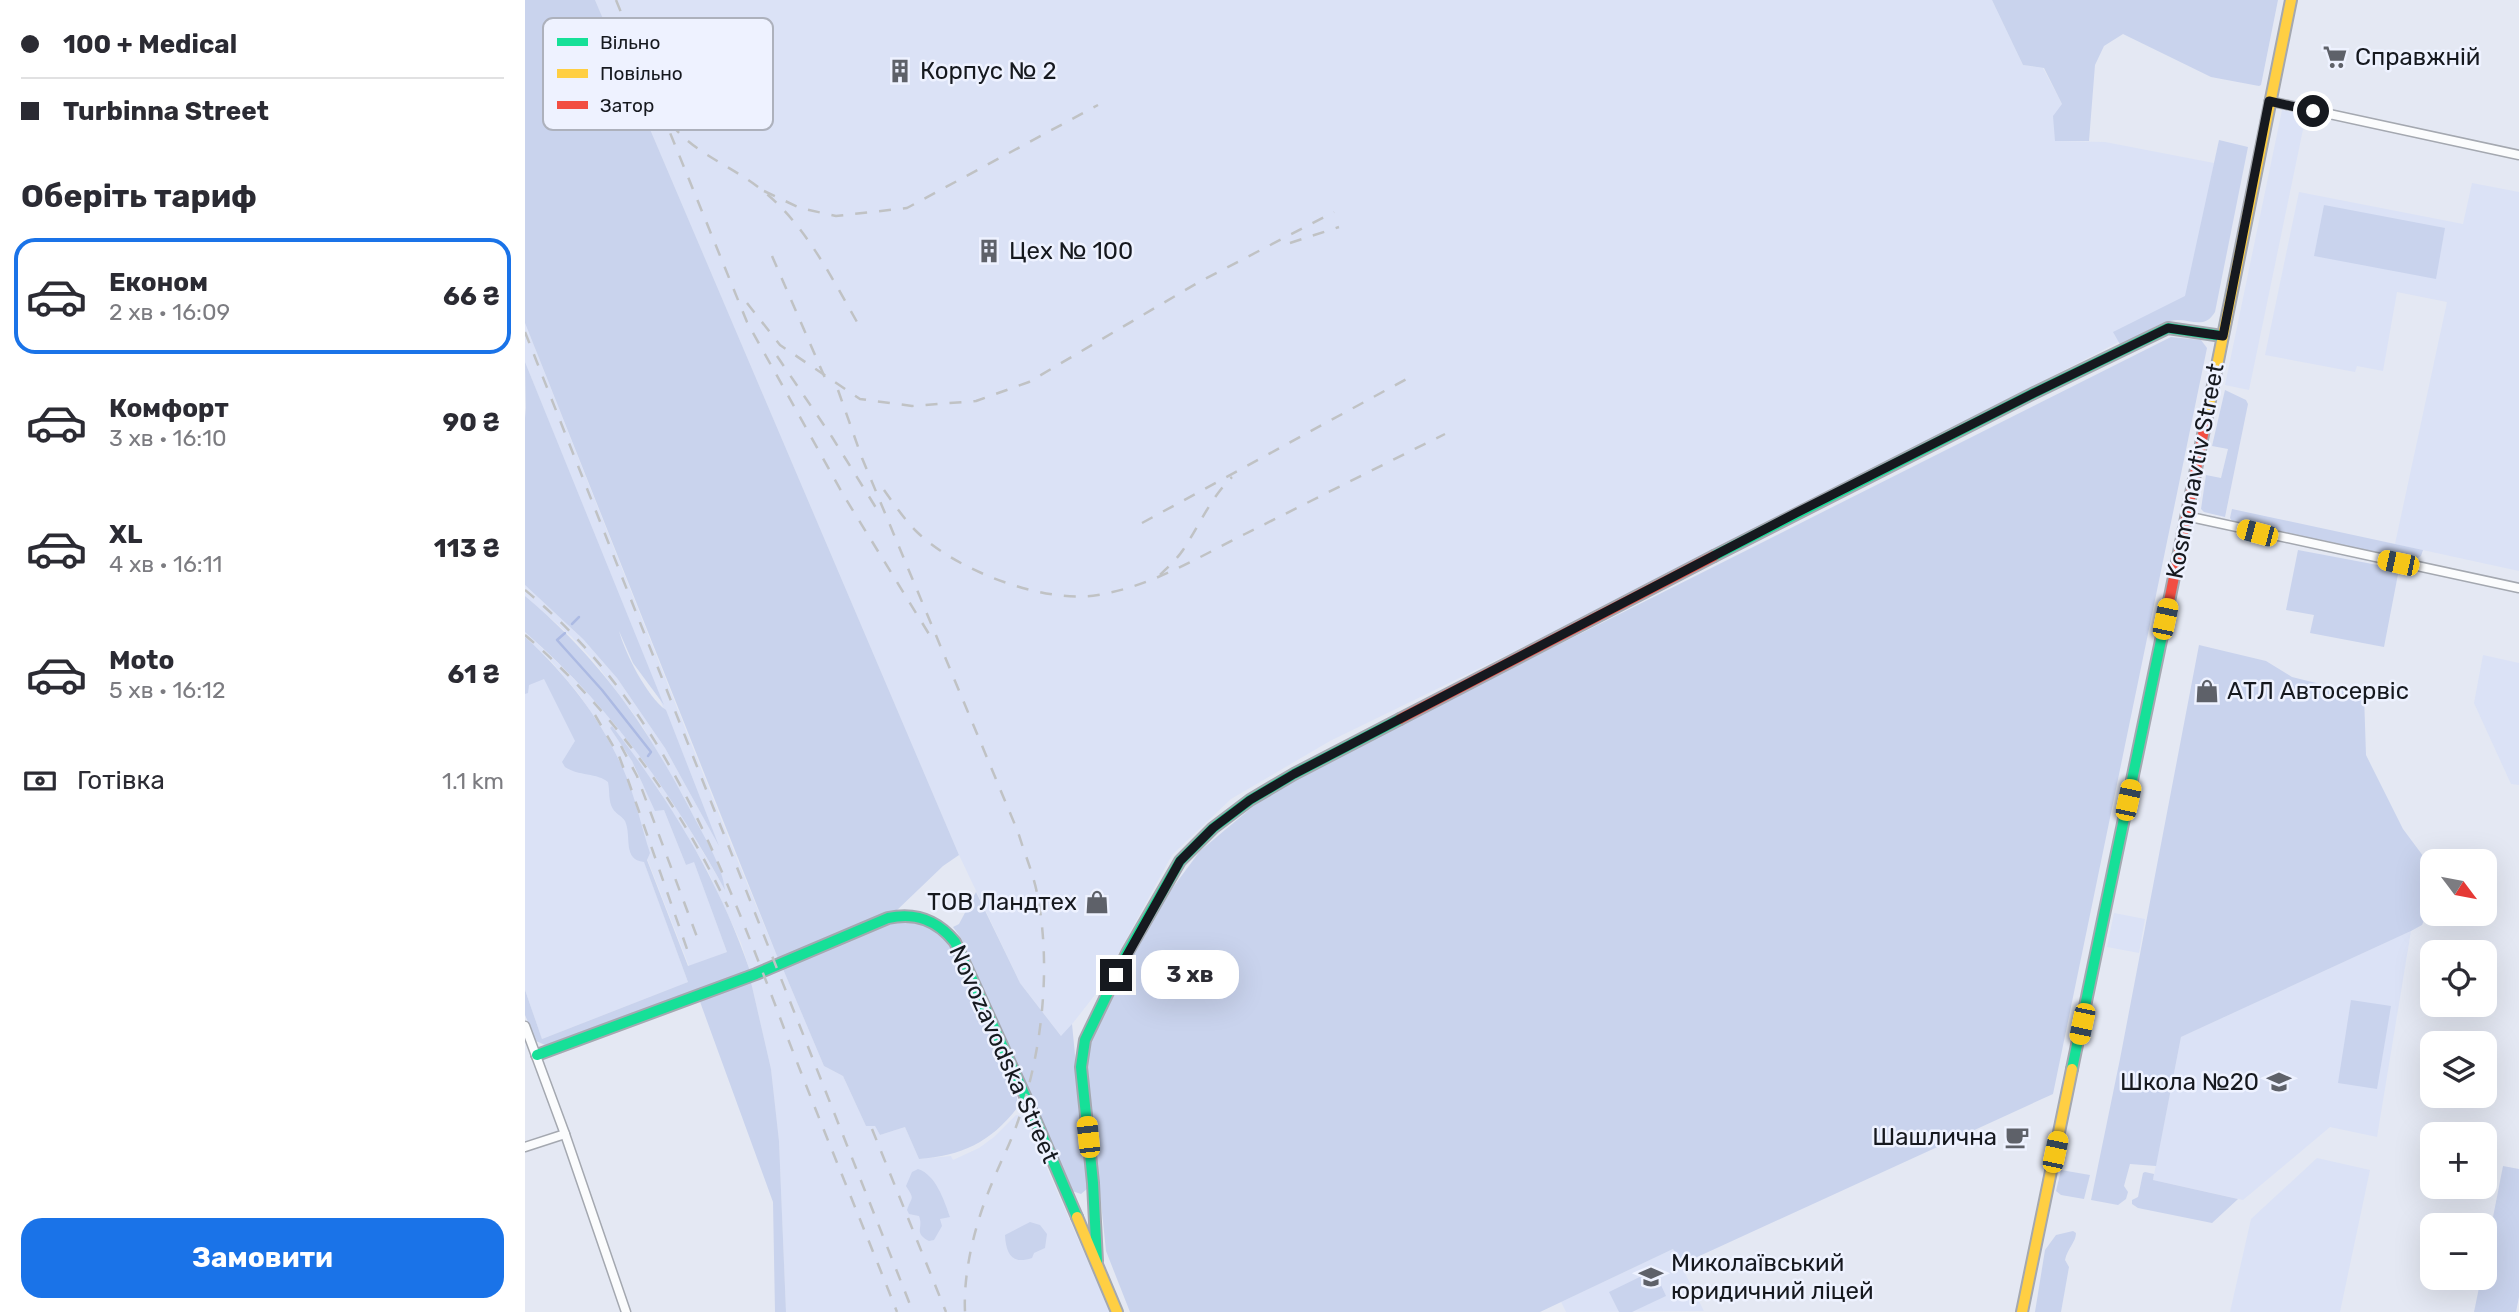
<!DOCTYPE html>
<html lang="uk">
<head>
<meta charset="utf-8">
<style>
  body { margin:0; font-family:Rubik,sans-serif; background:#f2f2f3; color:#2b2b33; height:100vh; display:flex; flex-direction:column; font-size:26px; white-space:nowrap }
  * { box-sizing:border-box; margin:0 }
  p { font-size:23px; color:#7c7c81 }
  .icon { flex:none; width:38px; height:38px; fill:none; stroke:currentColor; stroke-width:2; stroke-linecap:round; stroke-linejoin:round }
  .map { position:relative; flex:1; overflow:hidden }
  .side { display:flex; flex-direction:column; background:#fff; width:525px }
  .side>* { flex:none }
  .guide { display:grid; align-content:center; height:154px; padding:0 21px; background:#fff }
  .needle { width:46px; rotate:122deg }
  .controls { position:absolute; left:1895px; top:849px; display:grid; gap:14px }
  .controls a { display:grid; place-items:center; width:77px; height:77px; border-radius:14px; background:#fff; box-shadow:0 7px 28px #0002; font-size:35px }
  .end { position:absolute; width:32px; height:32px; margin:-16px; border:9px solid #16191f; background:#fff; box-shadow:0 0 0 4px #fff }
  .from { border-radius:50% }
  .bubble { position:absolute; height:49px; border-radius:21px; background:#fff; box-shadow:0 7px 28px #0002; font-size:23px; font-weight:700; line-height:49px; text-align:center }
  .car { position:absolute; width:21px; height:42px; margin:-21px -10px; border-radius:9px; box-shadow:0 0 5px 2px #0007; background:linear-gradient(#f5c518 24%,#345 0 40%,#f5c518 0 76%,#345 0 86%,#f5c518 0) }
  .guide b { display:flex; align-items:center; gap:24px; height:66px; font-size:26px }
  .guide b+b { border-top:2px solid #e1e1e2 }
  .guide i { width:18px; height:18px; background:#2b2b33 }
  ul { padding:0; list-style:none }
  li { display:flex; align-items:center; gap:21px; height:116px; margin:0 14px 10px; padding:0 7px; border:4px solid transparent; border-radius:21px }
  li div { flex:1 }
  li b { display:block; font-size:26px }
  li em { font-style:normal; font-weight:700 }
  li.on { border-color:#1a73e8 }
  li>.icon { width:63px; height:63px; stroke-width:1.5 }
  h2 { padding:0 21px; font-size:32px; line-height:84px }
  .pay { display:flex; align-items:center; gap:18px; height:77px; padding:0 21px; font-size:26px }
  .pay p { margin-inline-start:auto }
  .action { display:flex; gap:14px; margin-top:auto; padding:14px 21px }
  .action a { flex:1; height:80px; border-radius:21px; background:#1a73e8; color:#fff; font-size:28px; font-weight:700; line-height:80px; text-align:center }
  main { display:flex; flex:1; min-height:0 }
  .map>svg:first-child { display:block }
  .built { fill:#dbe2f6 }
  .green { fill:#c9d3ed }
  .lines { fill:none; stroke-linecap:round; stroke-linejoin:round }
  .stream { stroke:#acbae3; stroke-width:2.5 }
  .street-casing { stroke:#a4a8b0; stroke-width:11 }
  .fast-casing { stroke:#a4a8b0; stroke-width:14 }
  .slow-casing { stroke:#a4a8b0; stroke-width:14 }
  .jam-casing { stroke:#a4a8b0; stroke-width:14 }
  .street { stroke:#fbfcfd; stroke-width:8 }
  .fast { stroke:#16e098; stroke-width:10 }
  .slow { stroke:#ffcf43; stroke-width:10 }
  .jam { stroke:#f24e42; stroke-width:10 }
  .rail { stroke:#c0c2c4; stroke-width:2.5; stroke-dasharray:12 12; stroke-linecap:butt }
  .route { stroke:#16191f; stroke-width:9 }
  .labels { text-anchor:middle; stroke-width:5; stroke-linejoin:round; paint-order:stroke }
  .poi-label { font-size:24px; fill:#16191f; stroke:#eef2ff; text-anchor:start }
  .street-label { font-size:24px; fill:#16191f; stroke:#eef2ff }
  .key { fill:#eef2ff; stroke:#adb1bc; stroke-width:2 }
  .key-label { font-size:19px; fill:#16191f }
</style>
</head>
<body>
<main>
<section class="side">
<div class="guide">
<b><i class="from"></i>100 + Medical</b>
<b><i></i>Turbinna Street</b>
</div>
<h2>Оберіть тариф</h2>
<ul>
<li class="on"><svg class="icon" aria-label="car" viewBox="0 0 24 24"><path d="M5 17H2v-5l4-1 3-4h7l3 4 3 1v5h-3M9 17h6M6 11h13"/><circle cx="7" cy="17" r="2"/><circle cx="17" cy="17" r="2"/></svg><div><b>Економ</b><p>2 хв · 16:09</p></div><em>66 ₴</em></li>
<li><svg class="icon" aria-label="car" viewBox="0 0 24 24"><path d="M5 17H2v-5l4-1 3-4h7l3 4 3 1v5h-3M9 17h6M6 11h13"/><circle cx="7" cy="17" r="2"/><circle cx="17" cy="17" r="2"/></svg><div><b>Комфорт</b><p>3 хв · 16:10</p></div><em>90 ₴</em></li>
<li><svg class="icon" aria-label="car" viewBox="0 0 24 24"><path d="M5 17H2v-5l4-1 3-4h7l3 4 3 1v5h-3M9 17h6M6 11h13"/><circle cx="7" cy="17" r="2"/><circle cx="17" cy="17" r="2"/></svg><div><b>XL</b><p>4 хв · 16:11</p></div><em>113 ₴</em></li>
<li><svg class="icon" aria-label="car" viewBox="0 0 24 24"><path d="M5 17H2v-5l4-1 3-4h7l3 4 3 1v5h-3M9 17h6M6 11h13"/><circle cx="7" cy="17" r="2"/><circle cx="17" cy="17" r="2"/></svg><div><b>Moto</b><p>5 хв · 16:12</p></div><em>61 ₴</em></li>
</ul>
<div class="pay"><svg class="icon" aria-label="cash" viewBox="0 0 24 24"><path d="M3 7h18v10H3z"/><circle cx="12" cy="12" r="2"/></svg>Готівка<p>1.1 km</p></div>
<div class="action"><a>Замовити</a></div>
</section>
<div class="map">
<svg width="1994" height="1312" viewBox="0 0 1994 1312">
  <rect width="100%" height="100%" fill="#e4e8f3"/>
  <g class="built">
    <polygon points="70,0 1467,0 1498,65 1518,68 1537,104 1531,141 1580,142 1689,163 1662,307 1037,628 805,741 706,799 647,855 573,991 537,1037 495,983 434,855"/>
    <polygon points="1757,110 1781,115 1724,390 1700,385"/>
    <polygon points="1947,183 1994,192 1994,571 1870,544 1922,302 1872,292 1858,371 1832,366 1830,372 1740,355 1774,192 1938,224"/>
    <polygon points="0,323 205,842 254,961 225,971 216,943 182,869 134,790 87,727 85,728 107,761 118,785 139,810 161,865 169,861 202,952 164,966 107,820 102,780 92,757 75,725 53,693 26,661 0,637 0,632 35,665 82,713 106,742 155,813 199,888 183,846 158,796 115,722 69,661 46,636 0,596 0,585 58,639 92,678 140,748 192,842 0,362"/>
    <polygon points="0,655 46,701 88,776 163,982 17,1039 0,990"/>
    <polygon points="1958,655 1994,663 1994,785 1986,784 1949,703"/>
    <polygon points="1589,913 1620,919 1614,953 1582,947"/>
    <polygon points="1886,931 1852,1137 1805,1127 1718,1200 1628,1180 1656,1037"/>
    <polygon points="258,969 299,1066 318,1076 341,1126 350,1126 355,1135 380,1127 394,1159 426,1156 428,1160 454,1148 469,1137 491,1115 499,1116 585,1312 261,1312 254,1141 246,1069 226,982"/>
    <polygon points="1792,1158 1845,1170 1815,1312 1705,1312 1726,1219"/>
    <polygon points="1148,1249 1179,1311 1041,1312 1036,1302"/>
  </g>
  <g class="green">
    <polygon points="0,0 70,0 434,855 418,866 370,912 254,961 0,323"/>
    <polygon points="1467,0 1753,0 1736,85 1734,86 1686,77 1598,34 1579,46 1570,65 1564,141 1530,141 1528,116 1537,104 1519,68 1498,65"/>
    <path d="M1694,140L1723,147L1690,312C1678,332 1663,316 1645,321C1630,324 1610,339 1596,346L1588,332L1660,296Z"/>
    <polygon points="1799,205 1920,228 1911,279 1789,256"/>
    <polygon points="1646,337 1676,340 1682,348 1528,1094 1157,1264 1148,1249 1015,1312 605,1312 581,1251 562,1067 566,1042 608,956 637,902 675,851 732,803 770,777"/>
    <path d="M0,362L139,705L108,663L94,631C100,653 122,697 141,710L194,846L140,748L92,678L58,639L0,585V408L1,418Z"/>
    <polygon points="1700,390 1721,400 1723,404 1700,517 1679,512 1676,509 1681,475 1696,478 1703,449 1687,446"/>
    <polygon points="1707,509 1898,550 1896,556 1889,560 1707,521 1705,518"/>
    <polygon points="1773,550 1874,569 1859,647 1785,633 1789,615 1761,610"/>
    <path d="M0,596C79,663 124,729 171,821C182,842 197,866 200,890C147,793 84,705 0,632Z"/>
    <path d="M0,637C42,675 76,719 99,771C110,796 116,826 125,853L122,860L163,966L202,952L169,862L161,865L139,810L130,811L107,761L85,728L87,726C145,800 195,882 225,971L20,1045L11,1041L0,1015V990L17,1039L163,982L119,862C97,860 107,836 100,821C97,816 91,814 88,809C83,801 85,791 83,782C73,773 53,776 40,767L37,762L50,741L19,679L4,685L3,693L0,694Z"/>
    <polygon points="1674,645 1741,661 1767,677 1839,695 1841,755 1878,829 1907,868 1907,900 1897,925 1886,931 1656,1037 1631,1166 1605,1164 1599,1186 1603,1192 1601,1199 1593,1205 1566,1200 1595,1059"/>
    <polygon points="451,892 495,983 536,1036 547,1024 563,1188 556,1194 547,1191 436,938 428,927 434,924"/>
    <path d="M375,921C397,922 412,929 426,945L492,1097V1108C466,1142 436,1156 394,1159L380,1127L355,1135L350,1126H341L318,1076L299,1066L258,969L357,925Z"/>
    <polygon points="226,982 246,1069 254,1141 261,1312 250,1312 248,1202 174,999"/>
    <polygon points="1826,1000 1866,1006 1852,1089 1813,1083"/>
    <polygon points="1978,1166 1994,1169 1994,1297 1991,1312 1949,1312 1956,1278 1960,1278 1960,1258"/>
    <path d="M393,1169C411,1175 419,1200 425,1217L415,1219L417,1226L409,1240L404,1241C388,1232 399,1229 394,1216L384,1214L382,1210C387,1196 390,1200 381,1186L387,1172Z"/>
    <polygon points="1536,1170 1565,1175 1559,1199 1536,1195 1531,1191"/>
    <polygon points="1620,1172 1629,1174 1628,1180 1713,1199 1687,1223 1613,1208 1607,1204 1607,1200 1613,1197 1618,1173"/>
    <path d="M505,1222L515,1225L522,1234L520,1248L509,1253L507,1258C487,1265 481,1254 480,1235Z"/>
    <path d="M1548,1231L1551,1233C1551,1242 1542,1249 1540,1260L1544,1267L1536,1312H1510L1520,1250L1531,1235Z"/>
    <polygon points="1129,1270 1141,1296 1107,1312 1094,1312 1084,1292"/>
  </g>
  <g class="lines">
    <g class="stream">
      <polyline points="47,624 54,617"/>
      <polyline points="40,633 32,640 77,690 126,752 123,756"/>
    </g>
    <g class="street-casing">
      <g id="street">
        <polyline points="1744,101 1994,155"/>
        <polyline points="1661,516 1994,588"/>
        <polyline points="0,1026 40,1134 101,1312"/>
        <polyline points="0,1147 40,1134"/>
      </g>
    </g>
    <g class="fast-casing">
      <g id="fast">
        <polyline points="1189,556 1509,393 1643,328 1697,336"/>
        <path d="M12,1055L231,974L363,918C391,912 412,920 430,942L501,1098L552,1217"/>
        <polyline points="1547,1069 1639,626"/>
        <polyline points="572,1261 568,1183 556,1067 560,1040 602,953 655,861 688,828 725,800 769,774 875,719"/>
      </g>
    </g>
    <g class="slow-casing">
      <g id="slow">
        <polyline points="1681,420 1766,0"/>
        <polyline points="552,1217 592,1312"/>
        <polyline points="1497,1312 1547,1069"/>
      </g>
    </g>
    <g class="jam-casing">
      <g id="jam">
        <polyline points="1639,626 1681,420"/>
        <polyline points="875,719 1189,556"/>
      </g>
    </g>
    <use href="#street" class="street"/>
    <use href="#fast" class="fast"/>
    <use href="#slow" class="slow"/>
    <use href="#jam" class="jam"/>
    <g class="rail">
      <polyline points="91,0 222,322 319,496 404,634"/>
      <path d="M146,124C171,155 208,166 238,191C279,223 307,278 332,322"/>
      <polyline points="239,191 275,208 311,216 382,208 573,105"/>
      <polyline points="765,243 814,227"/>
      <polyline points="247,256 300,378"/>
      <polyline points="222,303 255,345 335,399 387,406 451,401 504,382 674,282 809,212"/>
      <polyline points="0,332 388,1312"/>
      <polyline points="252,356 307,437 353,511"/>
      <path d="M313,390L337,458L493,832C499,852 508,873 512,893C527,967 517,1054 492,1124C485,1144 475,1163 467,1183C451,1221 438,1270 440,1312"/>
      <path d="M359,490C369,504 379,519 392,532C431,570 518,604 573,595C627,586 672,558 720,534C786,501 853,467 920,434"/>
      <polyline points="617,523 887,376"/>
      <path d="M635,575C643,567 652,559 658,550C674,526 686,497 707,477"/>
      <path d="M0,590C133,700 191,850 251,1007C289,1109 332,1210 372,1312"/>
      <path d="M0,635C86,709 155,804 203,907"/>
      <polyline points="70,715 94,756 103,780 162,949"/>
      <polyline points="96,746 112,776 175,945"/>
      <polyline points="347,1129 421,1312"/>
    </g>
  </g>
  <g class="lines">
    <polyline class="route" points="591,975 655,861 688,828 725,800 769,774 1271,513 1509,393 1643,328 1698,336 1744,101 1788,111"/>
  </g>
  <defs>
    <g id="supermarket-bare" transform="scale(1.89)"><path d="M-6-5.5h2.5l.6 2H6L4.5 2H-2.5L-4.4-4H-6ZM-1.5 3.2a1.3 1.3 0 1 0 .1 0ZM3 3.2a1.3 1.3 0 1 0 .1 0Z" fill="#5e6169" stroke="#eef2ff" stroke-width="2.5" paint-order="stroke"/></g>
    <g id="building-bare" transform="scale(1.89)"><path d="M-4-6H4V6H1V3H-1V6H-4ZM-2.5-4.3h1.7v1.8h-1.7ZM.8-4.3h1.7v1.8H.8ZM-2.5-1h1.7V.8h-1.7ZM.8-1h1.7V.8H.8Z" fill="#5e6169" stroke="#eef2ff" stroke-width="2.5" paint-order="stroke"/></g>
    <g id="shop-bare" transform="scale(1.89)"><path d="M-5-2.5h2.3a2.7 3.5 0 0 1 5.4 0H5L5.5 6h-11ZM-1.5-2.5h3a1.5 2.3 0 0 0-3 0Z" fill="#5e6169" stroke="#eef2ff" stroke-width="2.5" paint-order="stroke"/></g>
    <g id="school-bare" transform="scale(1.89)"><path d="M0-5L7-2L0 1L-7-2ZM-4 1L0 2.5L4 1V4Q0 6-4 4Z" fill="#5e6169" stroke="#eef2ff" stroke-width="2.5" paint-order="stroke"/></g>
    <g id="cafe-bare" transform="scale(1.89)"><path d="M-5.5-4.5H6V0H3Q3 3.5 0 3.5H-2.5Q-5.5 3.5-5.5 0ZM3-3.2v2h1.7v-2ZM-6 4.5H4V6H-6Z" fill="#5e6169" stroke="#eef2ff" stroke-width="2.5" paint-order="stroke"/></g>
  </defs>
  <g fill-rule="evenodd">
    <use href="#supermarket-bare" x="1810" y="57"/>
    <use href="#building-bare" x="375" y="71"/>
    <use href="#building-bare" x="464" y="251"/>
    <use href="#shop-bare" x="1682" y="691"/>
    <use href="#shop-bare" x="572" y="902"/>
    <use href="#school-bare" x="1754" y="1082"/>
    <use href="#cafe-bare" x="1492" y="1137"/>
    <use href="#school-bare" x="1126" y="1277"/>
  </g>
  <g class="labels">
    <g class="poi-label">
      <text x="1830" y="65">Справжній</text>
      <text x="395" y="79">Корпус № 2</text>
      <text x="484" y="259">Цех № 100</text>
      <text x="1702" y="699">АТЛ Автосервіс</text>
      <text x="552" y="910" text-anchor="end">ТОВ Ландтех</text>
      <text x="1734" y="1090" text-anchor="end">Школа №20</text>
      <text x="1472" y="1145" text-anchor="end">Шашлична</text>
      <text x="1146" y="1271">Миколаївський<tspan x="1146" dy="28">юридичний ліцей</tspan></text>
    </g>
    <g class="street-label">
      <text transform="translate(1670 471) rotate(-79)" y="8">Kosmonavtiv Street</text>
      <text transform="translate(479 1054) rotate(66)" y="8">Novozavodska Street</text>
    </g>
  </g>
  <rect x="18" y="18" width="230" height="112" rx="10" class="key"/>
  <rect x="32" y="38" width="31" height="8" fill="#16e098"/>
  <rect x="32" y="69" width="31" height="9" fill="#ffcf43"/>
  <rect x="32" y="101" width="31" height="8" fill="#f24e42"/>
  <g class="key-label">
    <text x="75" y="49">Вільно</text>
    <text x="75" y="80">Повільно</text>
    <text x="75" y="112">Затор</text>
  </g>
</svg>
<div class="controls">
<a><svg class="needle" viewBox="-14 -14 28 28"><path d="M0-13l5 13h-10z" fill="#e53935"/><path d="M0 13l5-13h-10z" fill="#7c7c81"/></svg></a>
<a><svg class="icon" aria-label="locate" viewBox="0 0 24 24"><circle cx="12" cy="12" r="6"/><path d="M12 2v4M12 18v4M2 12h4M18 12h4"/></svg></a>
<a><svg class="icon" aria-label="layers" viewBox="0 0 24 24"><path d="M12 4l9 5-9 5-9-5zM3 14l9 5 9-5"/></svg></a>
<a>+</a>
<a>−</a>
</div>
<i class="end from" style="left:1788px;top:111px"></i>
<i class="end" style="left:591px;top:975px"></i>
<div class="bubble" style="left:616px;top:950px;width:98px">3 хв</div>
<i class="car" style="left:1732px;top:533px;rotate:285deg"></i>
<i class="car" style="left:1873px;top:563px;rotate:282deg"></i>
<i class="car" style="left:1640px;top:619px;rotate:12deg"></i>
<i class="car" style="left:1603px;top:800px;rotate:12deg"></i>
<i class="car" style="left:1557px;top:1024px;rotate:192deg"></i>
<i class="car" style="left:563px;top:1137px;rotate:354deg"></i>
<i class="car" style="left:1530px;top:1152px;rotate:12deg"></i>
</div>
</main>
</body>
</html>
